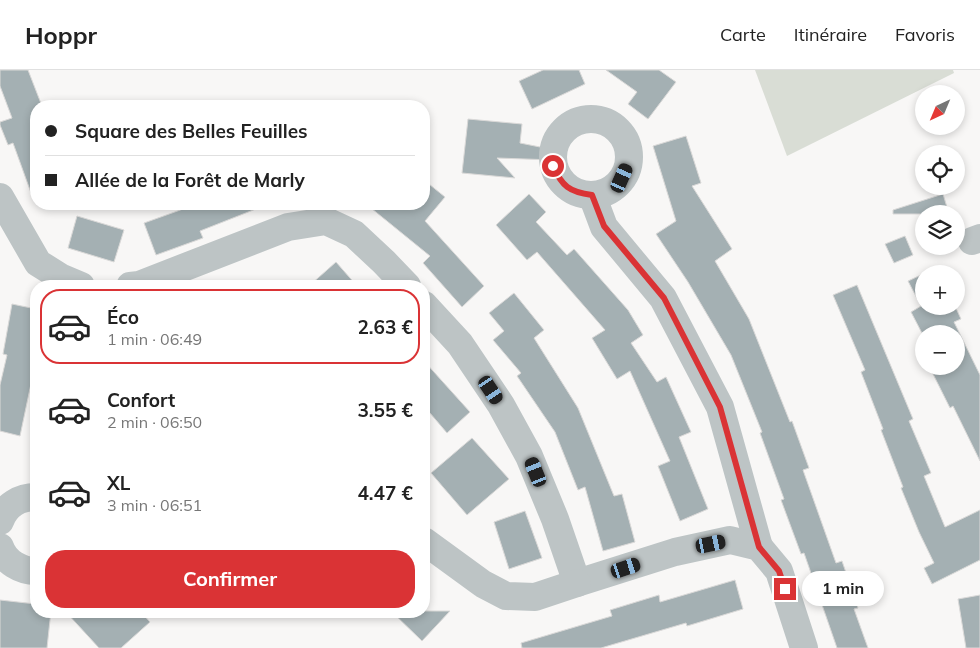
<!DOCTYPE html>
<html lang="fr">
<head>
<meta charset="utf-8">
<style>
  body { margin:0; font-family:Mulish,sans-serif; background:#f6f6f6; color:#222; height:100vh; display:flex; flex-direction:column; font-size:19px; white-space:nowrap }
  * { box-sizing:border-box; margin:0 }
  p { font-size:16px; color:#767676 }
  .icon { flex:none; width:28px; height:28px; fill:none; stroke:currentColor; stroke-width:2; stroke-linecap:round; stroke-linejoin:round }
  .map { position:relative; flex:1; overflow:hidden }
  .sheet { position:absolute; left:30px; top:210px; width:400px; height:338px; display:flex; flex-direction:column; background:#fff; border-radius:20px; box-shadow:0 2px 8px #0003 }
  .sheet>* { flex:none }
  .top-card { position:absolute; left:30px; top:30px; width:400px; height:110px; border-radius:20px; box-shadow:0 2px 8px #0003; display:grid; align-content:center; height:110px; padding:0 15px; background:#fff }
  .needle { width:32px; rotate:224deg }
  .buttons { position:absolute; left:915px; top:15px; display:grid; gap:10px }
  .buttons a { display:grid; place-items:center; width:50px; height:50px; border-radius:50%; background:#fff; box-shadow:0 2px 8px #0003; font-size:25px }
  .end { position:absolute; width:22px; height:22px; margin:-11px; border:6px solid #da3335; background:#fff; box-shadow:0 0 0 2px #fff }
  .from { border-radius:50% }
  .bubble { position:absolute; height:35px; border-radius:18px; background:#fff; box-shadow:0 2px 8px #0003; font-size:16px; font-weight:700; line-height:35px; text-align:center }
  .car { position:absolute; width:15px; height:30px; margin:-15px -8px; border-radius:6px; box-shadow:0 0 4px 1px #0007; background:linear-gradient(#222 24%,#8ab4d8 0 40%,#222 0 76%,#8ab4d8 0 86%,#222 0) }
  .top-card b { display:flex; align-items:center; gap:18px; height:48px; font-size:19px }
  .top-card b+b { border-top:1px solid #e0e0e0 }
  .top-card i { width:12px; height:12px; background:#222 }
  ul { padding:9px 0 0; list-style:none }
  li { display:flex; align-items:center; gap:15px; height:75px; margin:0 10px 8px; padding:0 5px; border:2px solid transparent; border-radius:20px }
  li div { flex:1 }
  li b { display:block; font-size:19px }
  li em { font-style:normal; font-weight:700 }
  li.current { border-color:#da3335 }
  li>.icon { width:45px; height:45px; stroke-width:1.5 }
  .action { display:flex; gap:10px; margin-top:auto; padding:10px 15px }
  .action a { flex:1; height:58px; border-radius:20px; background:#da3335; color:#fff; font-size:20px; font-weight:700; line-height:58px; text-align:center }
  header { display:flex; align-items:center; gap:30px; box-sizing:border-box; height:70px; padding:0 25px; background:#fff; border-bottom:1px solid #e0e0e0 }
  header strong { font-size:24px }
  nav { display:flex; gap:28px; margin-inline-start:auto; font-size:18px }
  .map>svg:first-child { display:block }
  .green { fill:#d9ddd5 }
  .building { fill:#a4b0b3; stroke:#dad9d8 }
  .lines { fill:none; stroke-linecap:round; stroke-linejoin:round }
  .minor { stroke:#bdc4c5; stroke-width:28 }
  .route { stroke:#da3335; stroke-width:6 }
</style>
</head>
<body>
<header>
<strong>Hoppr</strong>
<nav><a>Carte</a><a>Itinéraire</a><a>Favoris</a></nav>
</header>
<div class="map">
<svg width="980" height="578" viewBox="0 0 980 578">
  <rect width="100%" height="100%" fill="#f8f7f6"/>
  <polygon class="green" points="755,0 953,0 954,3 787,86"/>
  <g class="building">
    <polygon points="0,0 28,0 42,36 36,36 36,131 34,131 13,73 8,75 0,55 0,52 12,48 0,16"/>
    <polygon points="543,0 579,0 585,14 532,39 519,11"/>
    <polygon points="606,0 659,0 676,12 648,49 628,34 637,22"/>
    <polygon points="468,49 522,54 520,73 555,80 554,90 497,88 515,108 462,103"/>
    <polygon points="686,66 701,113 692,116 732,179 715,191 749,249 790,352 792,351 809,398 803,400 836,493 842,491 858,538 854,539 868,578 837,578 804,483 801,484 781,430 784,429 760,363 762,362 731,285 688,212 656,164 676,151 653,76"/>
    <polygon points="424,110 445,127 425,151 484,216 462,237 423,193 430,186 366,134 424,134"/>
    <polygon points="529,124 546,142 536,152 567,185 574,179 628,240 643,265 631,273 657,312 666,307 691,362 679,367 708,439 680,451 658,396 670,391 630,301 617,309 592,268 605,260 537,182 527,190 496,155"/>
    <polygon points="943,124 949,144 893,144 893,140"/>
    <polygon points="197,134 266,134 266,135 200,161 203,168 156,185 144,153"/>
    <polygon points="77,146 124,160 114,192 68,178"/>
    <polygon points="905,166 913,185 894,193 885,174"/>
    <polygon points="336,192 357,216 309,216"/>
    <polygon points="936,198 939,204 924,204 924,236 955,236 961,249 954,252 980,305 980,391 953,336 950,338 931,300 938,296 956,296 956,264 924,264 924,267 911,242 921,236 908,211"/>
    <polygon points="857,215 913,349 909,351 931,403 924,406 945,457 980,440 980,490 932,514 924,498 934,493 919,462 901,418 903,417 881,360 883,359 861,302 865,300 833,225"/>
    <polygon points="514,223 544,260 534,268 578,338 614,426 622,424 635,472 603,481 585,417 578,420 555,362 517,306 521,303 493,270 504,261 489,243"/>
    <polygon points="12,234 36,239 36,290 20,366 0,361 0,315 7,285 3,284"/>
    <polygon points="424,291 470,342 447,363 424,336"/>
    <polygon points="472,368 509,409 467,445 431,403"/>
    <polygon points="525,441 542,488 509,499 494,452"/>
    <polygon points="735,510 743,539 687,556 686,553 601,578 522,578 521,573 612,546 610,540 659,525 660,532"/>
    <polygon points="980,525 980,578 966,578 958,529"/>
    <polygon points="0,530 36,534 36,541 51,541 47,578 0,578"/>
    <polygon points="65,541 140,541 150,552 121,578 99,578"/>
    <polygon points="391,541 450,541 422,571"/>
  </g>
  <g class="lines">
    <g class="minor">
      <circle cx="591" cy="87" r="38"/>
      <polyline points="592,125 604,157 663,228 720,337 759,477"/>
      <polyline points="0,127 38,193 62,208 81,216"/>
      <polyline points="972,171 980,168"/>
      <polyline points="130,216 139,215 288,157 326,151 354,164 384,192 407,216"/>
      <polyline points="424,235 460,274 501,335 529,386 555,449 577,513 675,482 730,470 759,477 779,501 804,578"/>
      <path d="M0,451C6,435 20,427 36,427"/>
      <polyline points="424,471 483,514 506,526 535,527 577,513"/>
      <path d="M0,477C5,492 21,501 36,501"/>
    </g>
  </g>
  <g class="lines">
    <path class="route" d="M553,96C562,116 569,122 592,125L604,156L664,228L720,337L759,477L779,501L785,519"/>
  </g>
</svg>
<div class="buttons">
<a><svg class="needle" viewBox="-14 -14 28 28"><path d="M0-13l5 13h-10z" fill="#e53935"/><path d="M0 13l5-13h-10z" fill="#767676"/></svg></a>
<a><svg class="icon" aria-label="locate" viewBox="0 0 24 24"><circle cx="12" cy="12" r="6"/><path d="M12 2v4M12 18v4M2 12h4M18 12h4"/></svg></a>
<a><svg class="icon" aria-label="layers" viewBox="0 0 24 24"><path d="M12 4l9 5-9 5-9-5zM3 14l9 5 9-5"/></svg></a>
<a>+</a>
<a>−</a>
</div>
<i class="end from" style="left:553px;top:96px"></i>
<i class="end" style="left:785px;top:519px"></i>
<div class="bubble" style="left:802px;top:501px;width:82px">1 min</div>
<i class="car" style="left:622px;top:108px;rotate:24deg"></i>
<i class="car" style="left:491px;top:320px;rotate:146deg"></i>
<i class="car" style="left:536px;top:402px;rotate:338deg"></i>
<i class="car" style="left:711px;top:474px;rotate:78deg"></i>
<i class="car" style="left:626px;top:498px;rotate:72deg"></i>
<div class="top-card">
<b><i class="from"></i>Square des Belles Feuilles</b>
<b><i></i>Allée de la Forêt de Marly</b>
</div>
<section class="sheet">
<ul>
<li class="current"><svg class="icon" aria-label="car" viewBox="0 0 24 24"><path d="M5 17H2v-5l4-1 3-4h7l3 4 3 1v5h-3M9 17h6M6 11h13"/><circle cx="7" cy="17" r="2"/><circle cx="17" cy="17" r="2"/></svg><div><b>Éco</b><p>1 min · 06:49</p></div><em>2.63 €</em></li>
<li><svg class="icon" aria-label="car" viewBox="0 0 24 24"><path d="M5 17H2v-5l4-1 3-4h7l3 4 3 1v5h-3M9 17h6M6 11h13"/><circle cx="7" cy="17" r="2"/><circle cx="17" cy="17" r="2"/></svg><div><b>Confort</b><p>2 min · 06:50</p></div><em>3.55 €</em></li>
<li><svg class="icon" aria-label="car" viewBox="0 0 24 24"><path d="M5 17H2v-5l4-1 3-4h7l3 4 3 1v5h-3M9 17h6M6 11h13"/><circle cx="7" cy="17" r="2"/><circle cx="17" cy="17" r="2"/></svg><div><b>XL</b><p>3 min · 06:51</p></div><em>4.47 €</em></li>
</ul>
<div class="action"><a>Confirmer</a></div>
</section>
</div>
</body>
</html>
